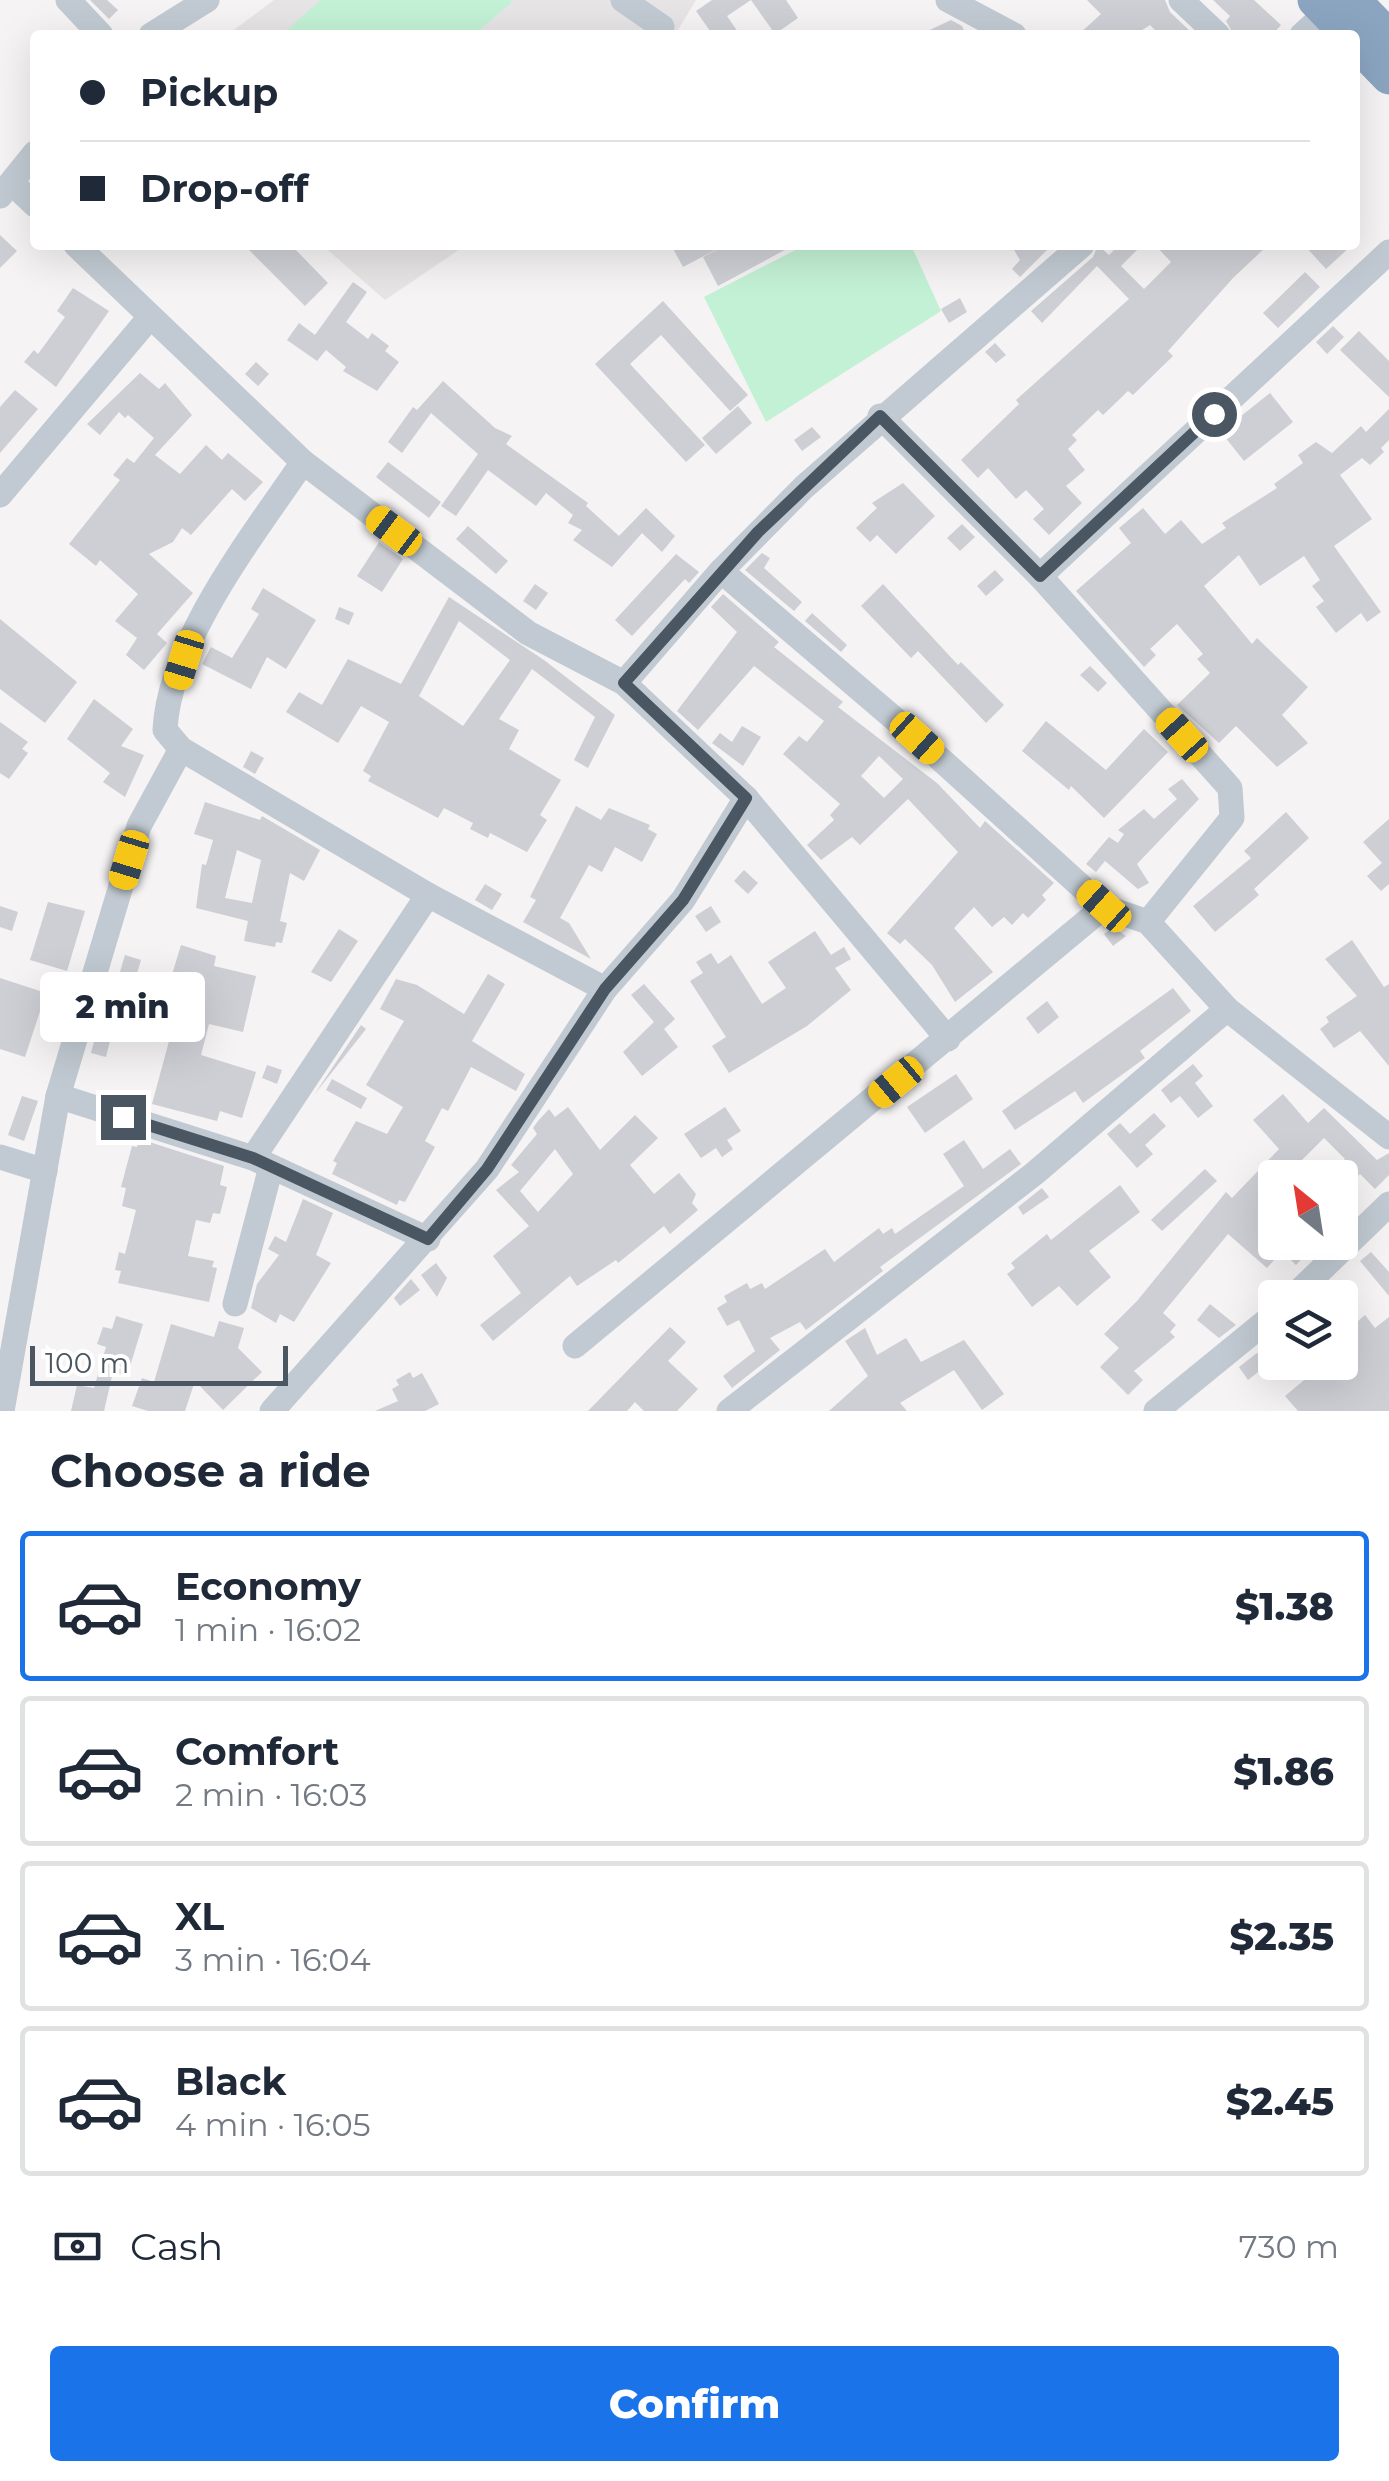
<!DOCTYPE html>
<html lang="en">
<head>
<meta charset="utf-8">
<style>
  body { margin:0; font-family:Montserrat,sans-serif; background:#f6f6f7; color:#1f2937; height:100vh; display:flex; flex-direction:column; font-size:38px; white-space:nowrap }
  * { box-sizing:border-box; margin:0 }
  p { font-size:32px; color:#747a83 }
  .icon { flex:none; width:55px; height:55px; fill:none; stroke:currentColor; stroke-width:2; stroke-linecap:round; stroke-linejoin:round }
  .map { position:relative; height:1411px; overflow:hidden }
  .details { display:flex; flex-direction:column; background:#fff; flex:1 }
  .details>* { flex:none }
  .hud { position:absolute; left:30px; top:30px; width:1330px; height:220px; border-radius:10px; box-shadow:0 10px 40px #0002; display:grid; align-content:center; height:220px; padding:0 50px; background:#fff }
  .needle { width:65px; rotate:330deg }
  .buttons { position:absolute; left:1258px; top:1160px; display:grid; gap:20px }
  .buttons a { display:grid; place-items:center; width:100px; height:100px; border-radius:10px; background:#fff; box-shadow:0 10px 40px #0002; font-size:50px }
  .scale { position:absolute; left:30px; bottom:25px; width:258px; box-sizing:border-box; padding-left:10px; border:5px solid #4a5661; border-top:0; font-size:28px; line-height:35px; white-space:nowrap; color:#4a5661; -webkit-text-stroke:8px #fff; paint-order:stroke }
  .end { position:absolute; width:45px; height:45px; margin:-22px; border:12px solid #4a5661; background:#fff; box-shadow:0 0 0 5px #fff }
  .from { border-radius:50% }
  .bubble { position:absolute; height:70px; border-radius:10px; background:#fff; box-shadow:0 10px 40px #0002; font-size:32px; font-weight:800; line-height:70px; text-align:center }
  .car { position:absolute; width:30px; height:60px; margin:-30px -15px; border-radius:12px; box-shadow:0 0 8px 2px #0007; background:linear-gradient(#f5c518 24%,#345 0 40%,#f5c518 0 76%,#345 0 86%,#f5c518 0) }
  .hud b { display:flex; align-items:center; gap:35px; height:95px; font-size:38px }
  .hud b+b { border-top:2px solid #e0e1e3 }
  .hud i { width:25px; height:25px; background:#1f2937 }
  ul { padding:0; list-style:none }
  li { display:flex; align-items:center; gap:30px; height:150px; margin:0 20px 15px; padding:0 30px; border:5px solid #e0e1e3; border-radius:10px }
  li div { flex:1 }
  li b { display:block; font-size:38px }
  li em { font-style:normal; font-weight:800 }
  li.on { border-color:#1a73e8 }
  li>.icon { width:90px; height:90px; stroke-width:1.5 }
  h2 { padding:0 50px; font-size:45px; line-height:120px }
  .pay { display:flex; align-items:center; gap:25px; height:110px; padding:0 50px; font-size:38px }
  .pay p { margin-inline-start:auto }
  .primary-button { display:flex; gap:20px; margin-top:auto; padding:20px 50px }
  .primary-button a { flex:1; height:115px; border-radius:10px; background:#1a73e8; color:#fff; font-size:40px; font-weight:800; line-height:115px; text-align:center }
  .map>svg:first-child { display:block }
  .education { fill:#e6e4e5 }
  .green { fill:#c3f1d5 }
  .building { fill:#cdcfd5; fill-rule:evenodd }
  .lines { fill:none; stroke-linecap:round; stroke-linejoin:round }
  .minor { stroke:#c1cad2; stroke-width:25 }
  .highway { stroke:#8ba5c1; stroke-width:35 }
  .route { stroke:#4a5661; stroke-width:12 }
</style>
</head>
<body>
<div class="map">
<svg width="1389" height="1411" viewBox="0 0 1389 1411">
  <rect width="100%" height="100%" fill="#f5f3f3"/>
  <g class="education">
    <polygon points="274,0 696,0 675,35 227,35"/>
    <polygon points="322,245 466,245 385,300"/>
  </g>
  <g class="green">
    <polygon points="321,0 510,0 512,2 474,35 281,35"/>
    <polygon points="805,245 911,245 941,311 766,422 704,297"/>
  </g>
  <g class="building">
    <polygon points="90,0 107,0 118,10 109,19"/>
    <polygon points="712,0 751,0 727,16 740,35 713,35 696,11"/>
    <polygon points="751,0 786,0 798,18 775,34"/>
    <polygon points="1087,0 1165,0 1170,12 1194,35 1160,35 1150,25 1134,35 1078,35 1101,14"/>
    <polygon points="1213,0 1254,0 1281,25 1272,35 1234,35 1226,21 1230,16"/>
    <polygon points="951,20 962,26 966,35 919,35"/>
    <polygon points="0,235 17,251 0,268"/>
    <polygon points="244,245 291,245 328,283 305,306"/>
    <polygon points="671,245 725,245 683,267"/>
    <polygon points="726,245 794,245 718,286 703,257"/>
    <polygon points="1011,245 1052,245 1020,277 1012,269 1020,260"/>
    <polygon points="1098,245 1109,255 1119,245 1142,245 1121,266 1144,289 1171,262 1155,245 1268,245 1233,278 1168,351 1173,356 1133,395 1128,391 1103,415 1098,410 1072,435 1077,440 1068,449 1085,470 1066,486 1082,503 1049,535 1033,519 1044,509 1026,490 1016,499 988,468 978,478 961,460 1019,404 1016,400 1129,299 1097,266 1042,323 1031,311 1093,257"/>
    <polygon points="1304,245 1352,245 1326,269"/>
    <polygon points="1305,272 1320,287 1278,328 1263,313"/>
    <polygon points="353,282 367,292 346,322 368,339 372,333 389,346 385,351 399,362 377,391 343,371 346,367 326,350 317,361 287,340 299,323 315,335"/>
    <polygon points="73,288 109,311 56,387 24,362 34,350 38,354 65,317 57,311"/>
    <polygon points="960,298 967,312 949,323 941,309"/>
    <polygon points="663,301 748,395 730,411 661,335 630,364 705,445 686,462 595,364"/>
    <polygon points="1333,326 1344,337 1327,354 1316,342"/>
    <polygon points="1359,331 1389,361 1389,397 1340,350"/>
    <polygon points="995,343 1006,355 996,363 985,352"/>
    <polygon points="256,362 269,374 258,386 245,374"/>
    <polygon points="140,373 159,389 165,383 192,415 155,455 180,474 206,445 222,460 228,453 263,482 245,501 232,489 191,535 182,528 173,542 149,554 193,593 157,634 167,643 144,670 126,655 137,638 115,621 138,594 100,560 96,566 69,544 120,480 113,475 127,458 134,463 154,438 128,415 125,418 119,412 100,435 87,424"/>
    <polygon points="443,381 495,428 512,436 506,444 588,503 586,506 619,536 646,508 675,536 662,552 642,533 612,567 573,540 582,530 568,523 573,515 546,493 536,506 488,470 456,516 441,506 478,454 431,413 402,453 388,442 413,407 417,410"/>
    <polygon points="15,390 38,409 0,453 0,407"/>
    <polygon points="1270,393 1293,422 1244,461 1221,432"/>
    <polygon points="738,406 752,423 716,454 702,438"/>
    <polygon points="1389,409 1389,440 1381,448 1384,452 1370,465 1362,458 1340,475 1372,519 1334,546 1381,612 1367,622 1361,613 1336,633 1316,607 1324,601 1312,586 1320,580 1304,556 1260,586 1239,555 1204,586 1252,644 1257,638 1308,687 1282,715 1308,743 1277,767 1236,726 1219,743 1177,705 1210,673 1197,659 1203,654 1177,624 1150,649 1156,655 1144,667 1076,591 1131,543 1119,528 1143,508 1165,534 1181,520 1202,544 1226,528 1222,523 1277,488 1274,484 1303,463 1298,455 1316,442 1332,453 1361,426 1366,432"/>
    <polygon points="812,427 821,437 802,451 794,440"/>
    <polygon points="388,462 441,502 429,518 376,477"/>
    <polygon points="903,483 935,516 896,554 877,535 870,542 856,528 877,508 872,503"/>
    <polygon points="962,524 975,537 960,551 947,538"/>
    <polygon points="468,526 508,561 496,574 456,539"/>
    <polygon points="379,542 403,559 382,592 357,576"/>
    <polygon points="762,553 770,558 764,568 802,602 794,611 745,570"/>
    <polygon points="676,554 699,572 689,583 685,579 632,636 615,620"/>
    <polygon points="995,570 1004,580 986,596 977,586"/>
    <polygon points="535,584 548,593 536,610 523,601"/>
    <polygon points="883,584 958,665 961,662 1004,705 986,723 918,651 911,658 861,606"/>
    <polygon points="263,588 316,620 286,669 267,657 251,689 202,664 211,647 232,658 259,614 251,609"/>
    <path d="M723,594L779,642L774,647L843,702L838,707L937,783L980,828L985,821L1054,883L1042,895L1046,900L1028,918L1023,913L1012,925L1004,917L992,927L974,907L954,928L993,972L955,1002L932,965L905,939L900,944L887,933L958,852L908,799L860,845L852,837L821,860L807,845L834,820L830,815L840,804L783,754L799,736L807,742L824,721L754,666L698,730L677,711L737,632L711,607ZM879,756L903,779L884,798L861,776Z"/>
    <path d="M449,597L544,660L615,715L588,768L574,760L595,717L532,669L499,719L519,730L509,749L561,780L540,815L547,820L527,852L490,833L488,838L470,829L473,823L444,808L438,818L368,781L371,776L363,771L389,722L361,706L338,743L286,712L299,692L322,705L348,659L401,684ZM459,621L510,660L463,726L419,696Z"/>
    <polygon points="339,607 354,613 349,625 335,619"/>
    <polygon points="812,613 847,645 841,652 805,621"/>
    <polygon points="0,619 77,682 45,723 0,689"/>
    <polygon points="1090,666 1107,683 1098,692 1080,675"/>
    <polygon points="94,699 133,729 121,746 144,755 125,797 103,782 110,773 67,739"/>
    <polygon points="1046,721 1106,770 1144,729 1168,752 1104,818 1071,786 1069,790 1022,751"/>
    <polygon points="0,722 28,742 22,749 28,753 9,779 0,773"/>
    <polygon points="742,726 761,737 743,766 712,743 720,733 732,742"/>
    <polygon points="251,751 264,758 255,774 243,767"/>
    <polygon points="1182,779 1199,799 1137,864 1149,883 1138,889 1105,861 1096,872 1086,864 1109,837 1118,843 1124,834 1118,830 1144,809 1154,819 1177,799 1168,789"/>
    <path d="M205,802L260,820L262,816L320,850L304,881L290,873L280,921L287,923L282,943L276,942L275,947L244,941L248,921L196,908L202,864L206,865L213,840L194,834ZM237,850L261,860L252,903L225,898Z"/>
    <polygon points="576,806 601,820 609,808 650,825 648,829 657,834 642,862 615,847 602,872 589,865 560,918 569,923 591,959 523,922 536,900 530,897"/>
    <polygon points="1286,812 1309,838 1254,889 1259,895 1215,932 1193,906 1251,858 1244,851"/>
    <polygon points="1389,819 1389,884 1381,891 1367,876 1382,863 1363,842"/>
    <polygon points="744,870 758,883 748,894 734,881"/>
    <polygon points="485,884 502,894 492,910 475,900"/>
    <polygon points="48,902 85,911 67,971 30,960"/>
    <polygon points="0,906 18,912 12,931 0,927"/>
    <polygon points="711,906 721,922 706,932 695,916"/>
    <polygon points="1113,927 1126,936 1113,946 1104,934"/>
    <polygon points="339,929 358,941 331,982 311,972"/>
    <polygon points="815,931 831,955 844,947 851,959 835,968 851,990 807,1026 729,1073 712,1046 726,1037 690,981 703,973 696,962 711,953 718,964 731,955 762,1004 786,988 768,962"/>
    <polygon points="1352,940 1384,987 1389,984 1389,1066 1360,1031 1334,1048 1320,1029 1329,1022 1326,1017 1357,996 1325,959"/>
    <polygon points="181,945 216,956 214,966 256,976 243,1032 209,1024 201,1055 256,1072 242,1118 220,1111 217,1121 152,1104 172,1030 167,1028 169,1019 164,1018 167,991"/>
    <polygon points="125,955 141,960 130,997 114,992"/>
    <polygon points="488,974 505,984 472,1041 525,1074 516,1091 471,1067 448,1111 442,1108 425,1141 435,1147 405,1202 399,1200 397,1205 332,1174 337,1163 333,1161 356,1121 387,1134 403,1107 366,1085 404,1021 380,1009 396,979 417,985 464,1014"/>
    <polygon points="0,978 46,993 25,1057 0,1049"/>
    <polygon points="644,984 675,1019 664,1029 678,1047 642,1076 623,1052 654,1022 631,995"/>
    <polygon points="1173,988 1191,1011 1140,1051 1145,1058 1083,1103 1075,1091 1015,1130 1002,1111"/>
    <polygon points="1047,1001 1059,1017 1038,1034 1026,1018"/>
    <polygon points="361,1025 366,1029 314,1095"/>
    <polygon points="98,1026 113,1029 106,1057 91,1053"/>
    <polygon points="1193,1064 1203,1076 1195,1083 1213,1106 1198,1118 1180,1096 1171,1103 1161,1090"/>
    <polygon points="267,1065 282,1070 277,1084 262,1078"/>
    <polygon points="956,1074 973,1099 925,1133 907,1107"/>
    <polygon points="332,1079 367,1098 361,1109 326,1090"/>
    <polygon points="1283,1094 1308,1123 1324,1108 1377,1160 1389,1153 1389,1175 1375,1189 1360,1174 1348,1185 1334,1169 1345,1159 1324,1138 1299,1163 1315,1178 1275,1178 1275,1242 1318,1242 1296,1265 1282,1251 1267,1268 1228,1234 1163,1313 1176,1325 1170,1332 1175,1337 1134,1371 1143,1380 1128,1395 1100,1367 1119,1348 1104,1334 1137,1301 1226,1192 1232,1198 1279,1149 1253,1120"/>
    <polygon points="22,1096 38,1101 24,1141 8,1135"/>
    <path d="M568,1107L600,1150L635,1115L658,1138L630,1165L654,1194L679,1173L696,1194L692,1203L698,1210L670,1234L664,1226L618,1263L616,1260L577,1286L570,1276L493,1341L480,1325L521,1293L493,1256L529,1226L496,1190L519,1172L511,1165L537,1134L533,1128L538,1121L549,1109L555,1117ZM555,1149L573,1174L538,1212L520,1191Z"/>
    <polygon points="725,1107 741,1131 727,1140 733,1149 722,1157 716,1148 701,1158 684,1134"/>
    <polygon points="1154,1113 1166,1126 1145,1145 1153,1154 1137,1168 1107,1134 1120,1123 1130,1134"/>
    <polygon points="140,1139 224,1166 220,1185 227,1187 220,1214 213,1213 210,1223 196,1220 188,1256 214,1261 212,1267 217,1268 209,1302 118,1283 121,1271 115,1270 119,1252 125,1254 136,1210 122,1206 126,1188 121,1187 132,1146 137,1147"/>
    <polygon points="964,1140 983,1169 1010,1149 1021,1164 880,1267 883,1271 806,1330 800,1322 770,1338 780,1350 732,1388 723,1376 755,1351 739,1320 727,1326 717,1308 727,1302 724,1296 747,1283 750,1289 762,1283 765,1289 825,1249 834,1262 879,1228 883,1234 892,1228 895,1234 964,1186 943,1154"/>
    <polygon points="1205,1169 1217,1181 1162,1231 1151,1220"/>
    <polygon points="1120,1185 1140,1212 1089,1251 1111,1277 1077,1306 1059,1286 1032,1307 1007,1274 1015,1268 1011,1263 1047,1234 1051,1240"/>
    <polygon points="1042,1188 1049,1197 1023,1215 1018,1207"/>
    <polygon points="303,1199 333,1213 316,1255 331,1263 294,1322 280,1314 276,1323 251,1308 257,1284 279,1255 268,1249 275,1236 286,1242"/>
    <polygon points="1371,1252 1389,1272 1389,1296 1360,1261"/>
    <polygon points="436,1263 447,1278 437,1297 421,1275"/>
    <polygon points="411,1279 420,1290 400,1306 394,1298"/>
    <polygon points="1210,1304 1236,1325 1219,1338 1197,1320"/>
    <polygon points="1340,1314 1350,1328 1365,1315 1375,1328 1389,1317 1389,1411 1298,1411 1285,1396 1326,1362 1340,1362"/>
    <polygon points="116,1316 143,1324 127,1376 113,1372 104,1411 71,1411 77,1385 94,1388 106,1347 97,1344 103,1327 112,1329"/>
    <polygon points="219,1321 244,1328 238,1348 262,1372 223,1410 195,1381 185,1411 148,1411 132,1406 142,1378 154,1382 171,1324 214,1337"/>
    <polygon points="670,1327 686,1342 668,1361 698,1389 677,1411 644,1411 635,1402 627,1411 588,1411"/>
    <polygon points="865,1328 877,1355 906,1338 921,1362 964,1340 1004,1394 982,1410 954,1370 900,1403 907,1411 829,1411 868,1376 845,1341"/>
    <polygon points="1257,1353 1267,1365 1248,1380 1239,1367"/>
    <polygon points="410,1372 413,1378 422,1373 439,1404 425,1411 375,1411 398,1401 392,1389 399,1385 396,1380"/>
  </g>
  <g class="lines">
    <g class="minor">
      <polyline points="68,0 101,35"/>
      <polyline points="623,0 662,27"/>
      <polyline points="948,0 1014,35"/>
      <polyline points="1181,0 1218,35"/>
      <polyline points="151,35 207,0"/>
      <polyline points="1302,35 1327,12"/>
      <polyline points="12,183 35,205"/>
      <polyline points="0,196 35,153"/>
      <polyline points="76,245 303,462 528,633 624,683 746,798 948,1039"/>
      <polyline points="880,416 1040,576 1230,788 1232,818 1148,922"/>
      <path d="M303,462C254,534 169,642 165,730L181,749L428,895L605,989"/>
      <polyline points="0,495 150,317"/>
      <polyline points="721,571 917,738 1104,907"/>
      <polyline points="1040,576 1389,252"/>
      <polyline points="624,683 721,571 804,487 1082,245"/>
      <polyline points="58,1096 253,1158 428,1239"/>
      <polyline points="0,1157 45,1171"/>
      <polyline points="253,1158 428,895"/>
      <polyline points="1292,1298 1389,1204"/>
      <polyline points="235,1304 271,1167"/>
      <polyline points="575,1346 1104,907 1148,922 1227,1009 1389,1137"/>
      <polyline points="2,1411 58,1096 139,826 181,749"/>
      <polyline points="272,1411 487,1169 605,989 683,900 746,798"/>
      <polyline points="729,1411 1035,1173 1227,1009"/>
      <polyline points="1156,1411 1275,1314"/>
    </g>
    <g class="highway">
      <polyline points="1315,0 1349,35"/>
      <polyline points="1353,0 1389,37"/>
      <polyline points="1355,42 1389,77"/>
    </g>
  </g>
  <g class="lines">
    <polyline class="route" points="123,1117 253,1158 428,1239 487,1169 605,989 683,900 746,798 624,683 758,532 880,416 1040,576 1214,414"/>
  </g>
</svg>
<div class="buttons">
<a><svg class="needle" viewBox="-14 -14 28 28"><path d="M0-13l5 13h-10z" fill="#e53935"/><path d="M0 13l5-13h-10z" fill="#747a83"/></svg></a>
<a><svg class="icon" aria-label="layers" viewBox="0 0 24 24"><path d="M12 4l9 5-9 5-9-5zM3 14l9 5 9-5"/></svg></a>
</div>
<div class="scale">100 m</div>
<i class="end from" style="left:1214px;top:414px"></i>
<i class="end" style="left:123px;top:1117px"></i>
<div class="bubble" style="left:40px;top:972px;width:165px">2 min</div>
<i class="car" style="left:394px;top:531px;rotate:307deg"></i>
<i class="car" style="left:184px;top:660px;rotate:197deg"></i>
<i class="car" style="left:1182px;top:735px;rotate:318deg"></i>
<i class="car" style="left:917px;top:738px;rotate:132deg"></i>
<i class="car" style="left:129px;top:860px;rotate:197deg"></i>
<i class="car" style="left:1104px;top:906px;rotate:312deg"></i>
<i class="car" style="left:896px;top:1082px;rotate:230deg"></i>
<div class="hud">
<b><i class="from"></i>Pickup</b>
<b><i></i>Drop-off</b>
</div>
</div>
<section class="details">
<h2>Choose a ride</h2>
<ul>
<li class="on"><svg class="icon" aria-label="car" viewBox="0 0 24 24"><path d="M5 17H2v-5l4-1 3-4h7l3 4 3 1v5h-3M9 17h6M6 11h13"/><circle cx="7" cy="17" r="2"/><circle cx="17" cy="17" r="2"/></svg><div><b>Economy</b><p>1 min · 16:02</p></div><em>$1.38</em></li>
<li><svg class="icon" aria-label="car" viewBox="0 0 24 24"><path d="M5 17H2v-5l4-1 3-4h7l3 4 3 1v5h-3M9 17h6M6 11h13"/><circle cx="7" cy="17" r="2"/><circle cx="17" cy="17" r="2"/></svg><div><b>Comfort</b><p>2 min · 16:03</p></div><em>$1.86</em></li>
<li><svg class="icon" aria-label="car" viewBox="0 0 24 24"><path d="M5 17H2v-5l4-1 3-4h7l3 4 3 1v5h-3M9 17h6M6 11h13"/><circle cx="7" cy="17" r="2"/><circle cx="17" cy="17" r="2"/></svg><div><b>XL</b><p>3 min · 16:04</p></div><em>$2.35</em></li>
<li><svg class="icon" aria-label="car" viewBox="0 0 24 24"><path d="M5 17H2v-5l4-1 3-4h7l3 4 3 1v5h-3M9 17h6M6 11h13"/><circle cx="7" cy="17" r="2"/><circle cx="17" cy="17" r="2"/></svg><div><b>Black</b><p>4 min · 16:05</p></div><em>$2.45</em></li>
</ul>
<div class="pay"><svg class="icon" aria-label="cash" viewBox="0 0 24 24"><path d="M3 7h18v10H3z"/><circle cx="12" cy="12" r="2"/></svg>Cash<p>730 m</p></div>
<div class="primary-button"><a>Confirm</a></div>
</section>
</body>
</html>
